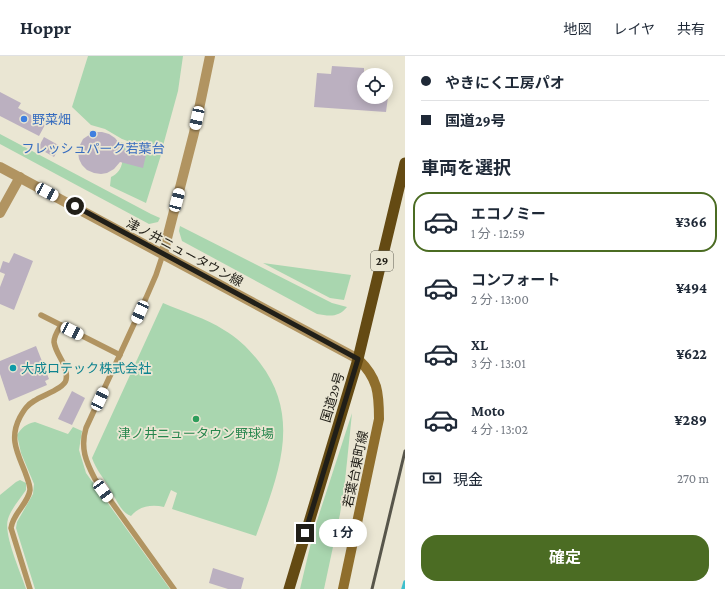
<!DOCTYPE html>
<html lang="ja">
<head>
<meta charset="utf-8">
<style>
  body { margin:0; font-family:"Crimson Pro","Noto Sans JP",serif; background:#f6f6f7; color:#1f2937; height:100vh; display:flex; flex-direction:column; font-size:15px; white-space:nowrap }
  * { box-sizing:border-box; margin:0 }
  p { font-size:13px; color:#747a83 }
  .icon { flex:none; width:22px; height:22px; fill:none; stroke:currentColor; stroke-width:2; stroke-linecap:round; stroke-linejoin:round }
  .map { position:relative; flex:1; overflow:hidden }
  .panel { display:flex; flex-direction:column; background:#fff; width:320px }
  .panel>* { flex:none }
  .guide { display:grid; align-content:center; height:88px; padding:0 16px; background:#fff }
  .tools { position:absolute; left:357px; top:12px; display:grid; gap:8px }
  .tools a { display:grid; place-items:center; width:36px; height:36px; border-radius:50%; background:#fff; box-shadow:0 2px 10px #0003; font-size:20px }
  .end { position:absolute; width:18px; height:18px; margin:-9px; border:5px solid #211f18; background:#fff; box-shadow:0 0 0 2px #fff }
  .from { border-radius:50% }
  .bubble { position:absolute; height:28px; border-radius:14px; background:#fff; box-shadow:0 2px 10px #0003; font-size:13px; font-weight:700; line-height:28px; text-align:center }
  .car { position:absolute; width:12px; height:24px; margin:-12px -6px; border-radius:5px; box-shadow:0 0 3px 1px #0007; background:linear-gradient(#fff 24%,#345 0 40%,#fff 0 76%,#345 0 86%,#fff 0) }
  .guide b { display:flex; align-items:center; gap:14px; height:38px; font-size:15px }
  .guide b+b { border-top:1px solid #e0e1e3 }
  .guide i { width:10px; height:10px; background:#1f2937 }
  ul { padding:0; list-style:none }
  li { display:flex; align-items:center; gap:12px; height:60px; margin:0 8px 6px; padding:0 8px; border:2px solid transparent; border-radius:16px }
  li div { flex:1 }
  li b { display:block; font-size:15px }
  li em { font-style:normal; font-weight:700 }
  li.selected { border-color:#4b6c23 }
  li>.icon { width:36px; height:36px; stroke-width:1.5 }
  h2 { padding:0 16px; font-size:18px; line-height:48px }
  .pay { display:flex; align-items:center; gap:10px; height:44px; padding:0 16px; font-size:15px }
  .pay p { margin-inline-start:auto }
  .cta { display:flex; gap:8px; margin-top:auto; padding:8px 16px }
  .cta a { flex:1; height:46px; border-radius:16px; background:#4b6c23; color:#fff; font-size:16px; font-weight:700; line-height:46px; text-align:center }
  header { display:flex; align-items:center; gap:24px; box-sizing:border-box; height:56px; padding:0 20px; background:#fff; border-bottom:1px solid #e0e1e3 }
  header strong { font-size:19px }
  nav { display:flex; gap:22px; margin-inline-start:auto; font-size:14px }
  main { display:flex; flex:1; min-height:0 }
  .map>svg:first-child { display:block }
  .green { fill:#a9d6af }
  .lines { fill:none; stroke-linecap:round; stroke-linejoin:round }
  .stream { stroke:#3ebfcd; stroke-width:3.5 }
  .building { fill:#bbb0c0 }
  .service { stroke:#b19461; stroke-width:5.5 }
  .minor { stroke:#b19461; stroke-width:10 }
  .tertiary { stroke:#b19461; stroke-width:10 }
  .secondary { stroke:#8f6e2c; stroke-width:10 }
  .trunk { stroke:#644a13; stroke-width:11 }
  .rail { stroke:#57554a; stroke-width:3 }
  .route { stroke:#211f18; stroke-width:5 }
  .shop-dot { fill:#3f7fe0; stroke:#eae6d3; stroke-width:1.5 }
  .culture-dot { fill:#0f9aa8; stroke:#eae6d3; stroke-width:1.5 }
  .leisure-dot { fill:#2e9e5b; stroke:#eae6d3; stroke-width:1.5 }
  .labels { text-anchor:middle; stroke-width:3.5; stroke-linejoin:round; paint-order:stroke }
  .shield { fill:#eae6d3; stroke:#5d5b50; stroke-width:1 }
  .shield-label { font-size:12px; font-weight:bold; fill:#211f18 }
  .shop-label { font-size:13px; fill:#366cbe; stroke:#eae6d3; text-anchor:start }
  .street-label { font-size:13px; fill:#211f18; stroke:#eae6d3 }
  .culture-label { font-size:13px; fill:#0d838f; stroke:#eae6d3; text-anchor:start }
  .leisure-label { font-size:13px; fill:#27864d; stroke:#eae6d3 }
</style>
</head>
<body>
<header>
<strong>Hoppr</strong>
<nav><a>地図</a><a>レイヤ</a><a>共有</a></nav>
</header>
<main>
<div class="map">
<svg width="405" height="533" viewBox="0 0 405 533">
  <rect width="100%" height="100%" fill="#eae6d3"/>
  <g class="green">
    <polygon points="88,0 183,0 178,35 161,97 122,83 105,73 91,69 72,51"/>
    <polygon points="0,78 151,158 160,162 158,166 149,168 0,88"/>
    <path d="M121,86L161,99L146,147L110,130L111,121C125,115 124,98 121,86Z"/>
    <path d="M180,170L332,247L347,251C338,262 329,260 317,258L182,185L179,175Z"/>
    <polygon points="263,207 351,219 344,244 330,242"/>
    <path d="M163,247C183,256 206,262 224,274C238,282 250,294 260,307C303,363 277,422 256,480L172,453L177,437L171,434L164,451C152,448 139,450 131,460C121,457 115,441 110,433C104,422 96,414 92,402Z"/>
    <polygon points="352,357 345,425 340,458 324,533 300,533 314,474"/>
    <path d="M35,366L68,378L73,371L82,375L79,394L86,417L170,533H35L16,472L17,466L33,438L34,428L21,397L17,379C22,371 26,368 35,366Z"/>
    <path d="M20,424L26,427V434C20,443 11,453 8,463C3,478 21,517 26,533H0V439L16,426Z"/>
  </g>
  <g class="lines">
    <polyline class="stream" points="403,533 405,526"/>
  </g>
  <g class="building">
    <polygon points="332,10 364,12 364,41 388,41 386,56 314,51 317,17 331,18"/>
    <polygon points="0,36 21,47 18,52 46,67 39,80 0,60"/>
    <polygon points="95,76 102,76 109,78 115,82 119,87 121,93 146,99 143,112 120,106 114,113 107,117 101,118 94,117 87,114 82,109 79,103 78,96 80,89 83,83 89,79"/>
    <polygon points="44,81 60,90 54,101 38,92"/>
    <polygon points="14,197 33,205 14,254 0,248 0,231 5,218 0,216 0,214 3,205 9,207"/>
    <polygon points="36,290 49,323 45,325 47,329 9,345 0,318 0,305"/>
    <polygon points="72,335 85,342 72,369 58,363"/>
    <polygon points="213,512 244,522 241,533 228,533 209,527"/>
  </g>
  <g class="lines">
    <g class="service">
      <path d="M163,198L156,219L146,242L86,372C80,392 86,406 95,423L174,533"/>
      <polyline points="41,259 120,299"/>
      <path d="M30,533L11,472C13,457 28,448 30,434C30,428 27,422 25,416C17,396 9,382 20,361C24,354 27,349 34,345C42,339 64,333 66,324C69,309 56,300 54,286C54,280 58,274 61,269"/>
    </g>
    <polyline class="minor" points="0,157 20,121"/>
    <g class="tertiary">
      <polyline points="0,111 358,303"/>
      <polyline points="163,198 194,77 210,0"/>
    </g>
    <path class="secondary" d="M343,533L379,363C379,337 378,322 358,303"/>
    <polyline class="trunk" points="289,533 358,303 405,107"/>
    <polyline class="rail" points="372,533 405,395"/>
  </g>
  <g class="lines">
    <polyline class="route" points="75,150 358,303 305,477"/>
  </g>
  <g class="shop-dot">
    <circle cx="24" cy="63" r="4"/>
    <circle cx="93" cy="78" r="4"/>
  </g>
  <circle class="culture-dot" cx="13" cy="312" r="4"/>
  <circle class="leisure-dot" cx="196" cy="363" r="4"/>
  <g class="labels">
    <rect class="shield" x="371" y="195" width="22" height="20" rx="3"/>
    <g class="shield-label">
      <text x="382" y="209">29</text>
    </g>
    <g class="shop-label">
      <text x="32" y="68">野菜畑</text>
      <text x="93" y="97" text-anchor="middle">フレッシュパーク若葉台</text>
    </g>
    <g class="street-label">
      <text transform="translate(185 196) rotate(28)" y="5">津ノ井ニュータウン線</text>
      <text transform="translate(332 341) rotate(-73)" y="5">国道29号</text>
      <text transform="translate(355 413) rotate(-78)" y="5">若葉台東町線</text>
    </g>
    <g class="culture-label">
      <text x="21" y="317">大成ロテック株式会社</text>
    </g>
    <g class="leisure-label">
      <text x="196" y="382">津ノ井ニュータウン野球場</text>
    </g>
  </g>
</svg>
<div class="tools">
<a><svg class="icon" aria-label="locate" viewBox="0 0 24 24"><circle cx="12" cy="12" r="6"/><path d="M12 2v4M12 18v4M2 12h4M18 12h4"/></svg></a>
</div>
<i class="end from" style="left:75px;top:150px"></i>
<i class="end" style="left:305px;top:477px"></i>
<div class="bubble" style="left:319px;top:463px;width:48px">1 分</div>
<i class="car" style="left:197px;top:62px;rotate:192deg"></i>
<i class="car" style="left:47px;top:136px;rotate:118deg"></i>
<i class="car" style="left:177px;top:144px;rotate:15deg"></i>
<i class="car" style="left:140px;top:256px;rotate:204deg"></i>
<i class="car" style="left:72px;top:275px;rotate:117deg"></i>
<i class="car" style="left:100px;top:343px;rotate:25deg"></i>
<i class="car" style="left:103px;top:435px;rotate:144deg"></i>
</div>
<section class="panel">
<div class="guide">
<b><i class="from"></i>やきにく工房パオ</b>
<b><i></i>国道29号</b>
</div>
<h2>車両を選択</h2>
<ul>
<li class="selected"><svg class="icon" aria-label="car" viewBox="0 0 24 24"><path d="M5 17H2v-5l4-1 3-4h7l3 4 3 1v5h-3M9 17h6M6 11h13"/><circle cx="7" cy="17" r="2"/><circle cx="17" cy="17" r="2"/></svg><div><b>エコノミー</b><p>1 分 · 12:59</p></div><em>¥366</em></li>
<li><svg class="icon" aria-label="car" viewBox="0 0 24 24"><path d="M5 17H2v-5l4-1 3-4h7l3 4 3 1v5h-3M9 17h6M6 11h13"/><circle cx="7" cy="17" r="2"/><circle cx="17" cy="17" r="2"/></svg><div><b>コンフォート</b><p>2 分 · 13:00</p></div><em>¥494</em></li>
<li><svg class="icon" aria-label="car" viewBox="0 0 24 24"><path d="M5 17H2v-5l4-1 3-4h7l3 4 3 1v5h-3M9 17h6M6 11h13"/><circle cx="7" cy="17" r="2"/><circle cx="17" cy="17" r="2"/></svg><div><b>XL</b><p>3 分 · 13:01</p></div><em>¥622</em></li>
<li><svg class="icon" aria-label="car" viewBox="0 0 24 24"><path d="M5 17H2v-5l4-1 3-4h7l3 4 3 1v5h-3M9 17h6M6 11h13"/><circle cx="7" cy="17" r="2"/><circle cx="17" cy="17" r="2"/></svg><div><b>Moto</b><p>4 分 · 13:02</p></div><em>¥289</em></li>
</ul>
<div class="pay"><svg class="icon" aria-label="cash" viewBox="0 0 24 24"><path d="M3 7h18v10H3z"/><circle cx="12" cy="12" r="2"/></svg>現金<p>270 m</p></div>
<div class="cta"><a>確定</a></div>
</section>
</main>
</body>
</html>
